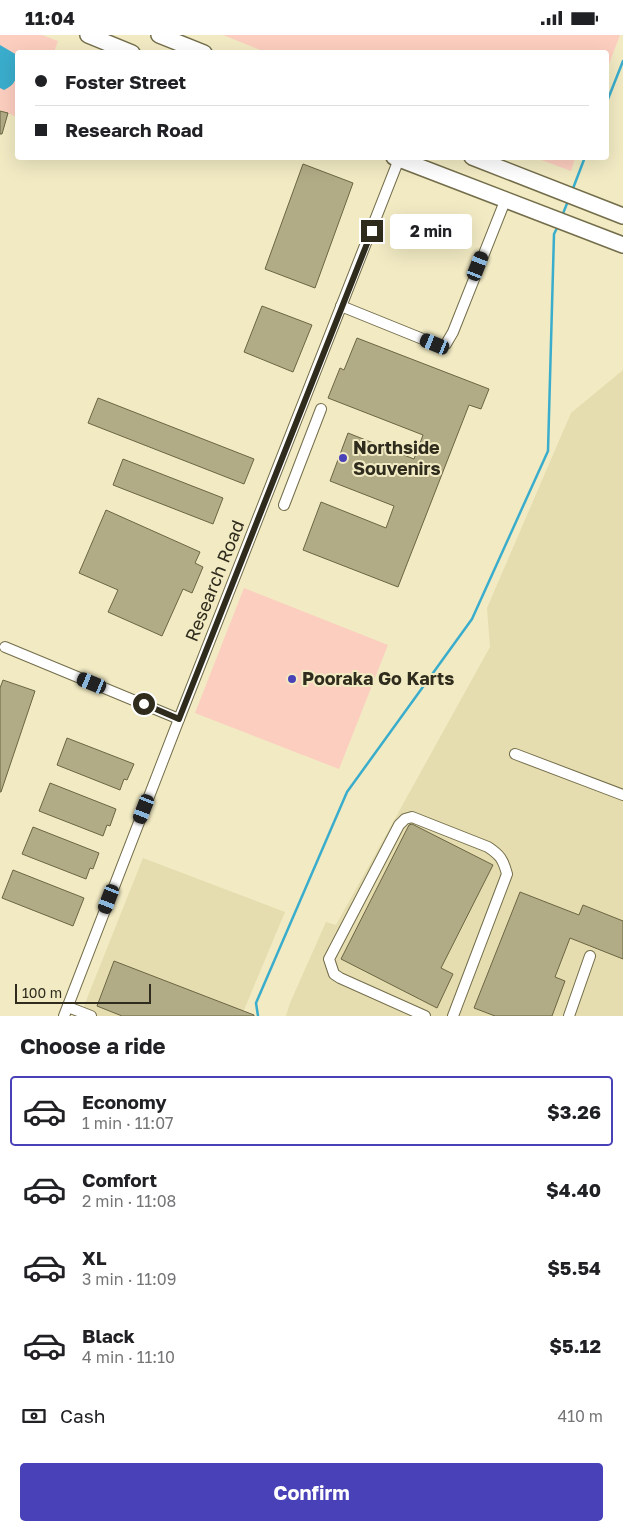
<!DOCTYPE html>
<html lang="en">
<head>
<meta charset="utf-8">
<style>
  body { margin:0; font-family:"Golos Text",sans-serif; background:#f6f6f6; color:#202124; height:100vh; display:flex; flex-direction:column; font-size:19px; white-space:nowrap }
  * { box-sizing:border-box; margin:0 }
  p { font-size:16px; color:#757577 }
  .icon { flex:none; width:28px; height:28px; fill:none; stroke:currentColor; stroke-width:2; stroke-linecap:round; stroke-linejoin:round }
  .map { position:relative; height:981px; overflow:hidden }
  .side { display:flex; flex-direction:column; background:#fff; flex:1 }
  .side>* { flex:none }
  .banner { position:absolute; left:15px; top:15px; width:594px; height:110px; border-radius:5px; box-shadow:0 5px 20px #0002; display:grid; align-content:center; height:110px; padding:0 20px; background:#fff }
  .scale { position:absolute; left:15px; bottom:12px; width:136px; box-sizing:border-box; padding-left:5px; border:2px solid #2f2c1d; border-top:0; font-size:14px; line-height:18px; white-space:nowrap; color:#2f2c1d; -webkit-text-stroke:4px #f1eac3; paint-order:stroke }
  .end { position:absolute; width:22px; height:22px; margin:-11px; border:6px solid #2f2c1d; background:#fff; box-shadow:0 0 0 2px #fff }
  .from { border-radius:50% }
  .bubble { position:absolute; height:35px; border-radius:5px; background:#fff; box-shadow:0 5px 20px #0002; font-size:16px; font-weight:700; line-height:35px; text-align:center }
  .car { position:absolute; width:15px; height:30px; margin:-15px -8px; border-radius:6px; box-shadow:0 0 4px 1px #0007; background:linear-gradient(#222 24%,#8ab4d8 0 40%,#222 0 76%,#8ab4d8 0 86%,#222 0) }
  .banner b { display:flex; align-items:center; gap:18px; height:48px; font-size:19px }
  .banner b+b { border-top:1px solid #e0e0e0 }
  .banner i { width:12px; height:12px; background:#202124 }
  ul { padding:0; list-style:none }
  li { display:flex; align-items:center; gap:15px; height:70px; margin:0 10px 8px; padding:0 10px; border:2px solid transparent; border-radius:5px }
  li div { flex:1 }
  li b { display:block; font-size:19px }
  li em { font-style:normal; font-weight:700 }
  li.on { border-color:#4941b8 }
  li>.icon { width:45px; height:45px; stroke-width:1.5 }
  h2 { padding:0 20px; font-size:22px; line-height:60px }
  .pay { display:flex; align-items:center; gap:12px; height:55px; padding:0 20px; font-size:19px }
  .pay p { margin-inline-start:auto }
  .cta { display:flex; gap:10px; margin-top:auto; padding:10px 20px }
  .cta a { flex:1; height:58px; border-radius:5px; background:#4941b8; color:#fff; font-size:20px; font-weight:700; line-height:58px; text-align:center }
  .status { display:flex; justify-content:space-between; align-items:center; height:35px; padding:0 25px; background:#fff; direction:ltr }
  .status svg { height:14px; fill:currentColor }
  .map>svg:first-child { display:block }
  .built { fill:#e5ddaf }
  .green { fill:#fccebf }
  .water { fill:#3aadcc }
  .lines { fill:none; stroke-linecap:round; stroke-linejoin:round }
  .stream { stroke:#3aadcc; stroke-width:2.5 }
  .building { fill:#b1ab86; stroke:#6b6542 }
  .minor-casing { stroke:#736d4a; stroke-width:12 }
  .highway-casing { stroke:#736d4a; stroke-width:18 }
  .minor { stroke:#fff; stroke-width:10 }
  .highway { stroke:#fff; stroke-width:15 }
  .route { stroke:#2f2c1d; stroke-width:6 }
  .poi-dot { fill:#4941b8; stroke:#f1eac3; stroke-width:2 }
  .labels { text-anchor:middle; stroke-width:4; stroke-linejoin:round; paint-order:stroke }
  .poi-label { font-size:18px; font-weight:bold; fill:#2f2c1d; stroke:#f1eac3; text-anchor:start }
  .street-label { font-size:18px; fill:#2f2c1d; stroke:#f1eac3 }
</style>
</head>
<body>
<div class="status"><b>11:04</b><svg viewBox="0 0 49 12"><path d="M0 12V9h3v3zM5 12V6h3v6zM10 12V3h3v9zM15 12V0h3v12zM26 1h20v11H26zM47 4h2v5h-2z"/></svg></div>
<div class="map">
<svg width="623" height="981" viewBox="0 0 623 981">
  <rect width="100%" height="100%" fill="#f1eac3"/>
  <g class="built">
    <polygon points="623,335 623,981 286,981 290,968 326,887 336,890 490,612 487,573 571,378"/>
    <polygon points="143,823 285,877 244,975 244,981 80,981"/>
  </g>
  <g class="green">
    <polygon points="0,0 42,0 58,6 54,17 18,18 17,82 0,75"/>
    <polygon points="223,0 620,0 606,37 606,18 268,18"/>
    <polygon points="536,123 575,123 571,136"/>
    <polygon points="244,553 388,610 339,734 195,678"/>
  </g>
  <path class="water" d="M0,10L17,20C18,35 20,48 4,55L0,53Z"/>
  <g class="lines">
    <g class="stream">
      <polyline points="606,69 623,26"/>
      <polyline points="572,156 585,122"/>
      <polyline points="562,181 568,166"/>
      <polyline points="258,981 256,968 347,757 472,584 548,416 554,199 558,191"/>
    </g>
  </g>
  <g class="building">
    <polygon points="0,76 8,78 2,99 0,99"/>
    <polygon points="303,129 353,148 315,253 265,234"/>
    <polygon points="262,271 312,290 293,337 244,317"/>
    <polygon points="357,303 489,354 481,374 469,370 398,552 303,515 321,467 386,493 394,471 330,446 348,398 414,424 423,400 328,363 340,333 344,335"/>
    <polygon points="98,363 254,424 244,449 88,388"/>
    <polygon points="123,424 223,463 213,489 113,450"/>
    <polygon points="106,475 200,517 195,528 203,532 192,558 183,554 162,601 108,577 118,555 79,538"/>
    <polygon points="3,645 35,656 1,757 0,757 0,653"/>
    <polygon points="67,703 134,729 127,745 124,744 120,755 57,730"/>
    <polygon points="50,748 116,774 110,791 107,790 103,801 39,776"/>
    <polygon points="412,789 493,830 441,933 453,939 437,973 341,924 409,790"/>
    <polygon points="33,792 99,818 93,834 90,833 86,844 22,819"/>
    <polygon points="13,835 84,863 73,891 2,863"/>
    <polygon points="520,857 579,880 583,870 623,886 623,924 570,903 555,942 565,946 552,981 495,981 474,973"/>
    <polygon points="114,926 254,980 254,981 122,981 97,971"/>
  </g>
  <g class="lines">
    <g class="minor-casing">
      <g id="minor">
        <polyline points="341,271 435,309 440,311 446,309 453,297 505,166"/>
        <polyline points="284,470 321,374"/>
        <polyline points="5,612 179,684"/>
        <polyline points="515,719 623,760"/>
        <polyline points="68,972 91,981"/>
        <polyline points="64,981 179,684 399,124"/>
        <path d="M425,981L340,943L334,939L329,924L399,790L405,784L412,782L488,812C500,820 503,824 507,839L453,981"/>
        <polyline points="569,981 590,921"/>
      </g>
    </g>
    <g class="highway-casing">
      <g id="highway">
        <polyline points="88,0 132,18"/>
        <polyline points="159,0 204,18"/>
        <polyline points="394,122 623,210"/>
        <polyline points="472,122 623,181"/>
      </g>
    </g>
    <use href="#minor" class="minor"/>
    <use href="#highway" class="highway"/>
  </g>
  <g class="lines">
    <polyline class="route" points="144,669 179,684 372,196"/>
  </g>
  <g class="poi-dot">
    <circle cx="343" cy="423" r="5"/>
    <circle cx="292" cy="644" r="5"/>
  </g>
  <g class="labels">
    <g class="poi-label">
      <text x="353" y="419">Northside<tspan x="353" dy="21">Souvenirs</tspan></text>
      <text x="302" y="650">Pooraka Go Karts</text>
    </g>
    <g class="street-label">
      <text transform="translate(215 546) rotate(-68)" y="6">Research Road</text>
    </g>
  </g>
</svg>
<div class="scale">100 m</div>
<i class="end from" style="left:144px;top:669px"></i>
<i class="end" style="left:372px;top:196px"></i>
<div class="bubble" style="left:390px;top:179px;width:82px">2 min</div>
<i class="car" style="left:478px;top:231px;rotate:21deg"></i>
<i class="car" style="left:435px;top:309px;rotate:292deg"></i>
<i class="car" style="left:92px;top:648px;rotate:292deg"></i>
<i class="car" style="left:144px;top:774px;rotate:201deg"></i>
<i class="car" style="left:109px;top:864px;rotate:201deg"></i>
<div class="banner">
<b><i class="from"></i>Foster Street</b>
<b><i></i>Research Road</b>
</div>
</div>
<section class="side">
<h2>Choose a ride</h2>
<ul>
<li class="on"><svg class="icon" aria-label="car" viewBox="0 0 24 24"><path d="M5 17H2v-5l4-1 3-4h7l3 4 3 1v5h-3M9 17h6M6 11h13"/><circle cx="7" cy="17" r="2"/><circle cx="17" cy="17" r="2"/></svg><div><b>Economy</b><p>1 min · 11:07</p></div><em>$3.26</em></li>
<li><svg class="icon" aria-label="car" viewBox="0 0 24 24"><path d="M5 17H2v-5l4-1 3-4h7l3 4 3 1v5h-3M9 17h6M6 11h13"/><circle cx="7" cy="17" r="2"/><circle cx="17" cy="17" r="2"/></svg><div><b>Comfort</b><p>2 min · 11:08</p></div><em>$4.40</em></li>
<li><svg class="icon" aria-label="car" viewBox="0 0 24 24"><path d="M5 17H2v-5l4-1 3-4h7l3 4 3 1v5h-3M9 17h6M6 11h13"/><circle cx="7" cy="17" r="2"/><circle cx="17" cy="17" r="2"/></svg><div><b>XL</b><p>3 min · 11:09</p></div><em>$5.54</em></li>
<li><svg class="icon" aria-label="car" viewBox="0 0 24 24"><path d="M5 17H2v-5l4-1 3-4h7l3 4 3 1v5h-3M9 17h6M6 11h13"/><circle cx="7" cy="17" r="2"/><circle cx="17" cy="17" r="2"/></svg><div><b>Black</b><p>4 min · 11:10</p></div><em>$5.12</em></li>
</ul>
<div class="pay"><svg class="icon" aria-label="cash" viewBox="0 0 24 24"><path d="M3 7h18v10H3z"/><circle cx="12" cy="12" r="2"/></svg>Cash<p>410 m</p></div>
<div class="cta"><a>Confirm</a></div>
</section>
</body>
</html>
